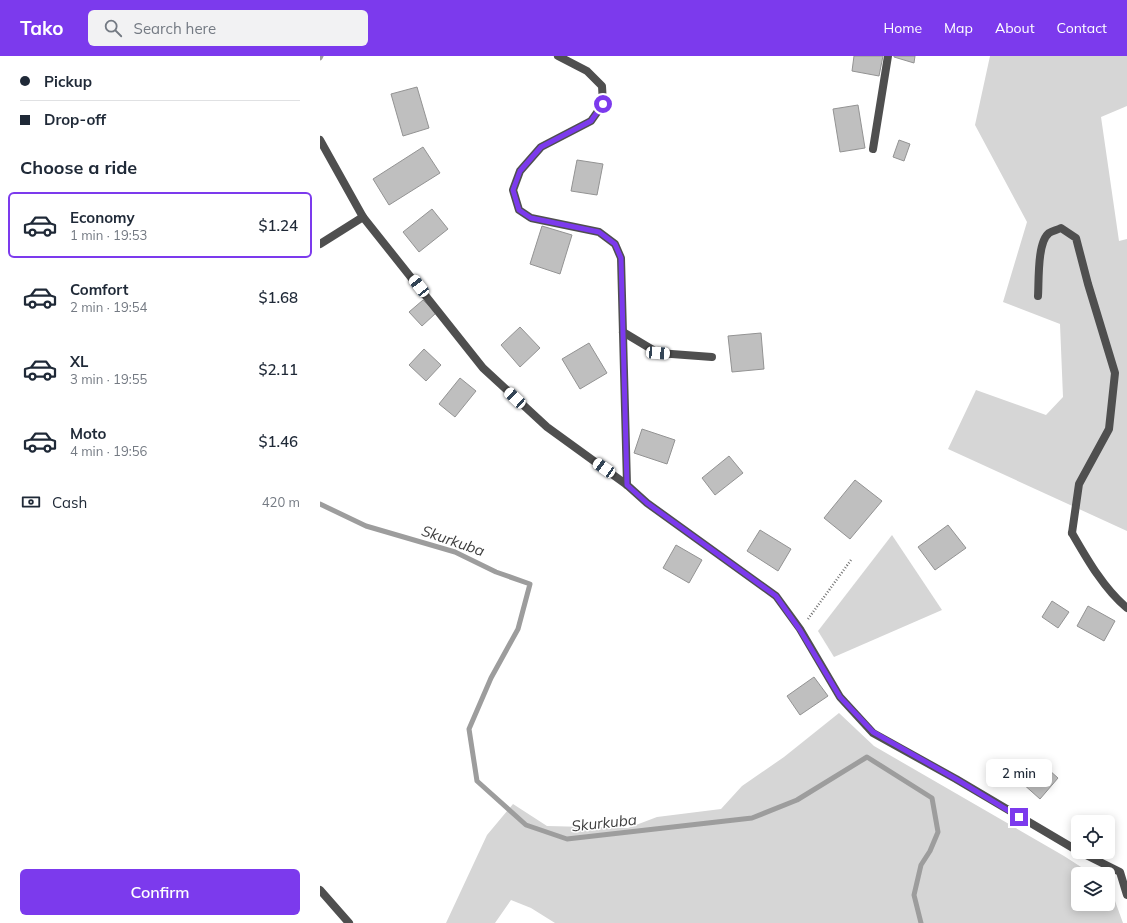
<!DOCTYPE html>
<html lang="en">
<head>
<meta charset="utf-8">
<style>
  body { margin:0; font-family:Mulish,sans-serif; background:#f2f2f3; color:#1f2937; height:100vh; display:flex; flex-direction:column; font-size:15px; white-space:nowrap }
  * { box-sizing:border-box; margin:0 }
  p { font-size:13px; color:#747a83 }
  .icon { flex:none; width:22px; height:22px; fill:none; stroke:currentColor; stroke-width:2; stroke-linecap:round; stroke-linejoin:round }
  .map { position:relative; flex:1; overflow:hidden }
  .side { display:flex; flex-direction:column; background:#fff; width:320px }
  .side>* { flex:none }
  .guide { display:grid; align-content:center; height:88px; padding:0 20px; background:#fff }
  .fabs { position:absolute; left:751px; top:759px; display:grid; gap:8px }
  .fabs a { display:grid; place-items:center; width:44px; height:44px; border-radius:6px; background:#fff; box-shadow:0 2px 10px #0003; font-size:20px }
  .end { position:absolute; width:18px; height:18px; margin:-9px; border:5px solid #7c3aed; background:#fff; box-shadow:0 0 0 2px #fff }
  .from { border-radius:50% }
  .bubble { position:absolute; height:28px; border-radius:6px; background:#fff; box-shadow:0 2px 10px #0003; font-size:13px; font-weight:600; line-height:28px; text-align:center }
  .car { position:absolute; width:12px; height:24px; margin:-12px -6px; border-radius:5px; box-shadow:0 0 3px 1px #0007; background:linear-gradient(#fff 24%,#345 0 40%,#fff 0 76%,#345 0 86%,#fff 0) }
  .guide b { display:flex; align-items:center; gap:14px; height:38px; font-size:15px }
  .guide b+b { border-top:1px solid #e0e1e3 }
  .guide i { width:10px; height:10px; background:#1f2937 }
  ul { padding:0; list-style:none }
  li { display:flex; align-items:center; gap:12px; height:66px; margin:0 8px 6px; padding:0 12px; border:2px solid transparent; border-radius:6px }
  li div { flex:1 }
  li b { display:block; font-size:15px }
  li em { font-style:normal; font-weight:600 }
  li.active { border-color:#7c3aed }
  li>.icon { width:36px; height:36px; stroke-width:1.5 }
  h2 { padding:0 20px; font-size:18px; line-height:48px }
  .pay { display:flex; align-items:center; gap:10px; height:44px; padding:0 20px; font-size:15px }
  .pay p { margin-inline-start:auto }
  .action { display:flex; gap:8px; margin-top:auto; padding:8px 20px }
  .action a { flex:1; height:46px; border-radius:6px; background:#7c3aed; color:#fff; font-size:16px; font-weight:600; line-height:46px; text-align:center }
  header { display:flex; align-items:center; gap:24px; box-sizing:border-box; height:56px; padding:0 20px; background:#7c3aed; color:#fff }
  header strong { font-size:19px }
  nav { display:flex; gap:22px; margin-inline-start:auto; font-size:14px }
  .search { width:280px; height:36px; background:#f2f2f3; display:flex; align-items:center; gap:10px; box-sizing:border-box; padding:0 14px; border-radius:6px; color:#747a83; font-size:15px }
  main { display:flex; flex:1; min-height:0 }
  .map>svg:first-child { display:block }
  .green { fill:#d6d6d6 }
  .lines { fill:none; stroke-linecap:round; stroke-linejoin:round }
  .stream { stroke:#9d9d9d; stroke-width:5 }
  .building { fill:#bfbfbf; stroke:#939393 }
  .path { stroke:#717171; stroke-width:2.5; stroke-dasharray:1 2; stroke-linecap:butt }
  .lane { stroke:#4f4f4f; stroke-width:8 }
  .street { stroke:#4f4f4f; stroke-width:8 }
  .route { stroke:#7c3aed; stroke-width:5 }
  .labels { text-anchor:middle; stroke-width:3; stroke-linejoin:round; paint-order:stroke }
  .water-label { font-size:15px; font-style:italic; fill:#3e3e3e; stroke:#fff }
</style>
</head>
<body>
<header>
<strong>Tako</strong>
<div class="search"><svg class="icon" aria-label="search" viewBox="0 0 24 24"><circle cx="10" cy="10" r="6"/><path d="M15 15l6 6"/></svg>Search here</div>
<nav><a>Home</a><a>Map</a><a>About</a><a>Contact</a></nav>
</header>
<main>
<section class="side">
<div class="guide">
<b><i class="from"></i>Pickup</b>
<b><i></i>Drop-off</b>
</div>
<h2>Choose a ride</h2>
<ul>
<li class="active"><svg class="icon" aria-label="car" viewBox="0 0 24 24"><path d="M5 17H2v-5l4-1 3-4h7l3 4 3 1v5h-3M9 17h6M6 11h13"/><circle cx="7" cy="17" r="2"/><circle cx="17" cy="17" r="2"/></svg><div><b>Economy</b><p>1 min · 19:53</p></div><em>$1.24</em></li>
<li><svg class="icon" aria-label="car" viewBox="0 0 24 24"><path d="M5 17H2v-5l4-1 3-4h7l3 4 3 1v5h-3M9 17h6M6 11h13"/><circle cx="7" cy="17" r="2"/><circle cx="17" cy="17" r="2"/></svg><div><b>Comfort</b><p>2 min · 19:54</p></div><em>$1.68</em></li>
<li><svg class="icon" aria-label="car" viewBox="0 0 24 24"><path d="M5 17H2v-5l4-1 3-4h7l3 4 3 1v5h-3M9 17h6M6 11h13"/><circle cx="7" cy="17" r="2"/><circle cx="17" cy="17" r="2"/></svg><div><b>XL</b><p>3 min · 19:55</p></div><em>$2.11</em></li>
<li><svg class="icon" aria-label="car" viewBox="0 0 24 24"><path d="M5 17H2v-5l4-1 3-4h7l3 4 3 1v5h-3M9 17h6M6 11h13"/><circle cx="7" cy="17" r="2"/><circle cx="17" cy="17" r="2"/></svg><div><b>Moto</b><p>4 min · 19:56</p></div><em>$1.46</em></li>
</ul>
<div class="pay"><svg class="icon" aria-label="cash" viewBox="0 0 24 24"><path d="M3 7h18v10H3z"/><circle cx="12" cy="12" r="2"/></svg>Cash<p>420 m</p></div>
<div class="action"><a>Confirm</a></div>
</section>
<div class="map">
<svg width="807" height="867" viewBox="0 0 807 867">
  <rect width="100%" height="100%" fill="#fff"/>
  <g class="green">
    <polygon points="670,0 807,0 807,50 781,61 799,185 807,183 807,475 628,393 656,334 726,359 743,341 740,268 683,246 707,166 655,69"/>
    <polygon points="572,479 622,554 514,601 498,575"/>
    <polygon points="519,657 554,690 744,800 772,818 758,818 758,848 788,848 788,837 795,845 803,867 235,867 211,852 191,844 175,867 126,867 167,779 193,748 227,770 308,772 337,761 401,753 422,730 464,701"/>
  </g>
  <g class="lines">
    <g class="stream">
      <polyline points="0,2 1,0"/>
      <polyline points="0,448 46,470 135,496 176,516 210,528 198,573 171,622 149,673 157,725 206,769 247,783 432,762 477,744 547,701 612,742 618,776 610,795 601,809 594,839 601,867"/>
    </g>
  </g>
  <g class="building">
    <polygon points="534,0 563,0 559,20 532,15"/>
    <polygon points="574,0 595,0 594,7 574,1"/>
    <polygon points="97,31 109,72 83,80 71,38"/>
    <polygon points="538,49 545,92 520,96 513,53"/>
    <polygon points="579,84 590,88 584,105 573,101"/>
    <polygon points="103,91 120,117 69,149 53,123"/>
    <polygon points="257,104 283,108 277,139 251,135"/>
    <polygon points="112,153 128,173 99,196 83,176"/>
    <polygon points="222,170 252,179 240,218 210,208"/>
    <polygon points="103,244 116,257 102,270 89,256"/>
    <polygon points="200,271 220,292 200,311 181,289"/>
    <polygon points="441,277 444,313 412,316 408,280"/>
    <polygon points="269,287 287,317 260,333 242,303"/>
    <polygon points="104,293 121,309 106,325 89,309"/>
    <polygon points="140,322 156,335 135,361 119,348"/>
    <polygon points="322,373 355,384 347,408 314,397"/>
    <polygon points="409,400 423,417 395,439 382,422"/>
    <polygon points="535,424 562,445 530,483 504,462"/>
    <polygon points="628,469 646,492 615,514 598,491"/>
    <polygon points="440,474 471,493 458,515 427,495"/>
    <polygon points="356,489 382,504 369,527 343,512"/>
    <polygon points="732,545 749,556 738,572 722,561"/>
    <polygon points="768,550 795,565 784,585 757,570"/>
    <polygon points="494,621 508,640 480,659 467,640"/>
    <polygon points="720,706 738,722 720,743 702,727"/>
  </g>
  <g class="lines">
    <polyline class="path" points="488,563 531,504"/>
    <g class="lane">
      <path d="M718,240C719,226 717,186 729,177C732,175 737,174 741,172L756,182L768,228L795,317L789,373L759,428L752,477"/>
      <polyline points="303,276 338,297 392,301"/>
    </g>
    <g class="street">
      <polyline points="238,0 267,15 282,30 283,48 271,65 221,91 200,115 193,134 199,154 211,162 279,176 295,188 301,202 307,429"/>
      <polyline points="0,84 43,161 163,312 227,371 307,429 327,447 456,540 480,573 520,641 553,677 636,723 758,795"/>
      <polyline points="553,93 568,0"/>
      <polyline points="0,188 43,161"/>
      <path d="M752,477C767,503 784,533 807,552"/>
      <polyline points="760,796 800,816 807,839"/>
      <polyline points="0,834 29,867"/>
    </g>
  </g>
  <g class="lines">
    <polyline class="route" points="283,48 271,65 221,91 200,115 193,134 199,154 211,162 279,176 295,188 301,202 307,429 327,447 456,540 480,574 520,641 553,676 636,723 699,761"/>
  </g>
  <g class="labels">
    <g class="water-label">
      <text transform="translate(133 485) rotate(19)" y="5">Skurkuba</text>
      <text transform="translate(284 767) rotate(-6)" y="5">Skurkuba</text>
    </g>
  </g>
</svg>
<div class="fabs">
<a><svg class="icon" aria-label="locate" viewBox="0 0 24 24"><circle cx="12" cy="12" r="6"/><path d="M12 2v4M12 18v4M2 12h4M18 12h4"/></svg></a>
<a><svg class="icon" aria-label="layers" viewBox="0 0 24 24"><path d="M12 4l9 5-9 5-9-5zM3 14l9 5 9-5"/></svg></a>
</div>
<i class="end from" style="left:283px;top:48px"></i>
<i class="end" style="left:699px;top:761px"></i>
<div class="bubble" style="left:666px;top:703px;width:66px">2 min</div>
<i class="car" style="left:99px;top:230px;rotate:322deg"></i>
<i class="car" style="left:338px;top:297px;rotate:94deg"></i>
<i class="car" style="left:195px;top:342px;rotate:313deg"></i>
<i class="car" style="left:284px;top:412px;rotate:305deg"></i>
</div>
</main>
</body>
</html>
